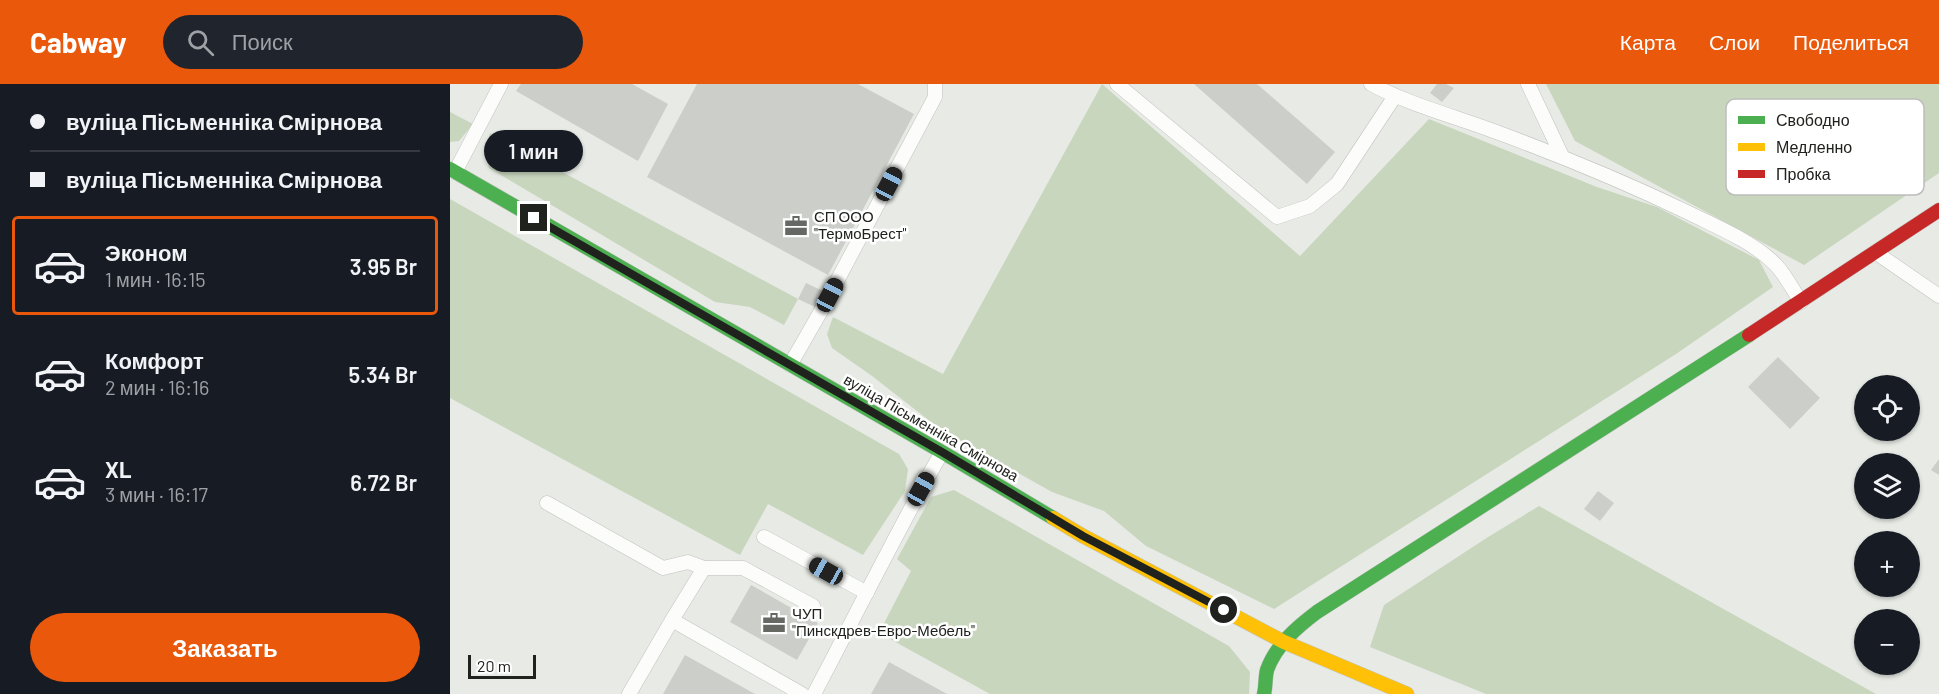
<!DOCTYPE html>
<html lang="ru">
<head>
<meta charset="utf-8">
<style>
  body { margin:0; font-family:Barlow,sans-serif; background:#20242c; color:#f1f3f6; height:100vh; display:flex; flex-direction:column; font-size:22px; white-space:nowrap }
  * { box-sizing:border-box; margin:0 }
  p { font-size:20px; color:#9ea1a6 }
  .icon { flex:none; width:33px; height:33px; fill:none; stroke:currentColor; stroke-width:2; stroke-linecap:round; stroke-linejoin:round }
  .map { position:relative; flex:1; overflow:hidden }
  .details { display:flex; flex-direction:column; background:#171b24; width:450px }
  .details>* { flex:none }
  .top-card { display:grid; align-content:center; height:132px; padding:0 30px; background:#171b24 }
  .fabs { position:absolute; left:1404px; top:291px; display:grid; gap:12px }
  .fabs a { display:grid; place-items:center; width:66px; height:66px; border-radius:50%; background:#171b24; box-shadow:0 2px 4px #0004; font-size:30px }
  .scale { position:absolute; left:18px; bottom:15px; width:68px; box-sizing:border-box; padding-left:6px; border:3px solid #20221e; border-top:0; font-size:16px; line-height:21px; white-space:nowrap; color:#20221e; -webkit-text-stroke:4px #fff; paint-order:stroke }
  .end { position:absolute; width:27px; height:27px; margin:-14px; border:8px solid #20221e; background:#fff; box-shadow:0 0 0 3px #fff }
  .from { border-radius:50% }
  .bubble { position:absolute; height:42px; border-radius:21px; background:#171b24; box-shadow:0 2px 4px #0004; font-size:20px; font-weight:600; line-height:42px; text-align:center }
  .car { position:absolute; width:18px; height:36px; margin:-18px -9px; border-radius:8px; box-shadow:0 0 4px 2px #0007; background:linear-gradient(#222 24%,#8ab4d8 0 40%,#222 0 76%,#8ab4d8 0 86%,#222 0) }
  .top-card b { display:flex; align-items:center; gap:21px; height:57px; font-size:22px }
  .top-card b+b { border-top:2px solid #363941 }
  .top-card i { width:15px; height:15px; background:#f1f3f6 }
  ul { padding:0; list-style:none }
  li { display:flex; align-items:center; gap:18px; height:99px; margin:0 12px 9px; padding:0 18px; border:3px solid transparent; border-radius:6px }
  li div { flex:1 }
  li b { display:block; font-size:22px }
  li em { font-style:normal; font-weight:600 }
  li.current { border-color:#ea580c }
  li>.icon { width:54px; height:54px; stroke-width:1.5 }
  .primary-button { display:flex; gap:12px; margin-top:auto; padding:12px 30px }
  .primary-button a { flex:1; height:69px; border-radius:36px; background:#ea580c; color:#fff; font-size:24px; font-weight:600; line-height:69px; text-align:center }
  header { display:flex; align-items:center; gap:36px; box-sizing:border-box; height:84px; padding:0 30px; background:#ea580c; color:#fff }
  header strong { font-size:28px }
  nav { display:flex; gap:33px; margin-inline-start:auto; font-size:21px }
  .search { width:420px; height:54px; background:#20242c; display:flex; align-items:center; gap:15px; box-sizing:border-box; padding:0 21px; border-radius:33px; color:#9ea1a6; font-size:22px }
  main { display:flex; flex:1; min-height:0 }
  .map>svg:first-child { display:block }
  .green { fill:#c9d6be }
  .building { fill:#ccceca }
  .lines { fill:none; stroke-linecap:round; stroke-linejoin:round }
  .lane-casing { stroke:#c0c3be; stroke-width:15 }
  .fast-casing { stroke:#c0c3be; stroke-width:15 }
  .slow-casing { stroke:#c0c3be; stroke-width:15 }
  .jam-casing { stroke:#c0c3be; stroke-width:15 }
  .lane { stroke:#fcfcfb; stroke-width:14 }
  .fast { stroke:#4caf50; stroke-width:14 }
  .slow { stroke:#ffc107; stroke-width:14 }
  .jam { stroke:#c62828; stroke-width:14 }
  .route { stroke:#20221e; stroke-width:8 }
  .labels { text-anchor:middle; stroke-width:5; stroke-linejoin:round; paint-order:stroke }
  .poi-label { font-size:15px; fill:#20221e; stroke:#fff; text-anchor:start }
  .street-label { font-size:15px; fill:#20221e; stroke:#fff }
  .key { fill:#fff; stroke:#bcbdbc; stroke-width:1.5 }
  .key-label { font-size:16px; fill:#20221e }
</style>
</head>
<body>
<header>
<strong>Cabway</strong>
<div class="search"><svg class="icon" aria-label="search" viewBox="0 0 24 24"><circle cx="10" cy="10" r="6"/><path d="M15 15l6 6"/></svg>Поиск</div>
<nav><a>Карта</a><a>Слои</a><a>Поделиться</a></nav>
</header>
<main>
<section class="details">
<div class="top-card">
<b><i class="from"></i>вуліца Пісьменніка Смірнова</b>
<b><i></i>вуліца Пісьменніка Смірнова</b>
</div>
<ul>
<li class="current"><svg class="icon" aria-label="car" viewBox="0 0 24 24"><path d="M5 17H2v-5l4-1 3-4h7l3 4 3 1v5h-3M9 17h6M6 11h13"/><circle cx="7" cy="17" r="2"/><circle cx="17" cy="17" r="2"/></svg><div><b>Эконом</b><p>1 мин · 16:15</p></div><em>3.95 Br</em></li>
<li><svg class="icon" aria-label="car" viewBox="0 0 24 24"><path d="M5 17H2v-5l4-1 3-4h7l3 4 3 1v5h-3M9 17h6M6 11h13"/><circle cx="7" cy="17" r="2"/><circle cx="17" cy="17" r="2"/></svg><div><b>Комфорт</b><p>2 мин · 16:16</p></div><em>5.34 Br</em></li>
<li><svg class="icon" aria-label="car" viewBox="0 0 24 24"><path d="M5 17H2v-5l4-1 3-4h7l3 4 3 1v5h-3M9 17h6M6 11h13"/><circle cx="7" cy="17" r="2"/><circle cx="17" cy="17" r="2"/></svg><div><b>XL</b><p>3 мин · 16:17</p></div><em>6.72 Br</em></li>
</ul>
<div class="primary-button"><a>Заказать</a></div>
</section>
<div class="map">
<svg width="1489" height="610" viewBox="0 0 1489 610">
  <rect width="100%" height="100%" fill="#e8ebe5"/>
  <g class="green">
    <polygon points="652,0 850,172 979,35 1147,103 1207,123 1309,176 1323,203 1226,270 824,525 696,462 654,427 602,408 490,345 422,292 382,264 377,250 383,233 493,290"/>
    <polygon points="1096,0 1489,0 1489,89 1354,181 1125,57"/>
    <polygon points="0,28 23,40 9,57 0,58"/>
    <polygon points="40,49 348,215 334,241 300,223 265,218 39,84 35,69"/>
    <polygon points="0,115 449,370 458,385 455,407 413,471 318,420 290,471 0,314"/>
    <polygon points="504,406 779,562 800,588 799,610 540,610 429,549 461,487 447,475 481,413"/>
    <polygon points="1089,422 1426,610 1036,610 920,563 934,521 1038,453"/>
  </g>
  <g class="building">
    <polygon points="71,0 182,0 218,20 188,77 66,7"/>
    <polygon points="247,0 408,0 464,30 378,191 197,93"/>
    <polygon points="744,0 807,0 885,68 857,100"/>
    <polygon points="987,0 996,0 1004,4 992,18 980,9"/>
    <polygon points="356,199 373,207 365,223 348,215"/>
    <polygon points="1328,273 1370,314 1340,345 1298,303"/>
    <polygon points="1489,375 1489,391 1481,386"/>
    <polygon points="1148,407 1164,419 1150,437 1134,425"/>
    <polygon points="301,501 368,539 347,576 280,538"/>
    <polygon points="235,571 305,610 213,610"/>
    <polygon points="439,578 497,610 421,610"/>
  </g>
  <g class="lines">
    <g class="lane-casing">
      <g id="lane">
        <polyline points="667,0 827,133 860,122 887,100 945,12"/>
        <path d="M921,0C960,21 1007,33 1049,49C1114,73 1177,99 1239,129C1267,143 1302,157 1325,180C1335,190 1343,206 1351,218"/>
        <polyline points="1078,0 1112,72"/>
        <polyline points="5,88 51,0"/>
        <polyline points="1425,168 1489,212"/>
        <polyline points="340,281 371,227 485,13 485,0"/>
        <polyline points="97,419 213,484 238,478 254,484 293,484 363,522"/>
        <polyline points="314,453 417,509"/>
        <polyline points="222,536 254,484"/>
        <polyline points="179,610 222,536 352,610"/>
        <path d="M364,610C407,529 447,447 492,368"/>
      </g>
    </g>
    <g class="fast-casing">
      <g id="fast">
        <polyline points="0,85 492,368 603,434"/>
        <path d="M814,610C816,602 815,594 817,586C826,561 847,543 867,528L1299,251"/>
      </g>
    </g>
    <g class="slow-casing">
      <polyline id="slow" points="603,434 633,452 834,558 957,610"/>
    </g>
    <g class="jam-casing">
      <polyline id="jam" points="1299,251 1489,126"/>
    </g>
    <use href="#lane" class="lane"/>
    <use href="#fast" class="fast"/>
    <use href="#slow" class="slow"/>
    <use href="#jam" class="jam"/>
  </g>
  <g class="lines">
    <polyline class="route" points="84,134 492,368 633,452 774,526"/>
  </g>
  <defs>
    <g id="office-bare" transform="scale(1.8)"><path d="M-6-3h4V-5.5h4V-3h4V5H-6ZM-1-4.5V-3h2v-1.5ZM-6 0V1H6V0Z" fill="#666864" stroke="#fff" stroke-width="2.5" paint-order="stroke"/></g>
  </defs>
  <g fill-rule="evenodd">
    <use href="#office-bare" x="346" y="142"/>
    <use href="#office-bare" x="324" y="539"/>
  </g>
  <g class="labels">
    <g class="poi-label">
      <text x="364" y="138">СП ООО<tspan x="364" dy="17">"ТермоБрест"</tspan></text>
      <text x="342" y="535">ЧУП<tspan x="342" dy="17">"Пинскдрев-Евро-Мебель"</tspan></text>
    </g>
    <g class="street-label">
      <text transform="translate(481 344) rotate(30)" y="5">вуліца Пісьменніка Смірнова</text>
    </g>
  </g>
  <rect x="1276" y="15" width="198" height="96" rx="9" class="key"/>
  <rect x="1288" y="32" width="27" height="8" fill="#4caf50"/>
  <rect x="1288" y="59" width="27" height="8" fill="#ffc107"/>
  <rect x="1288" y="86" width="27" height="8" fill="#c62828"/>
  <g class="key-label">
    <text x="1326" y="42">Свободно</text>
    <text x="1326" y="69">Медленно</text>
    <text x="1326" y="96">Пробка</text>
  </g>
</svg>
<div class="fabs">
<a><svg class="icon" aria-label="locate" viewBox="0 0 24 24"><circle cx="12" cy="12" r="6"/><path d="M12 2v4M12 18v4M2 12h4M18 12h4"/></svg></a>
<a><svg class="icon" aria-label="layers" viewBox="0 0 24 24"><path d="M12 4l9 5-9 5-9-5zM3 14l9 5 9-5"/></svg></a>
<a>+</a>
<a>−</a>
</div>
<div class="scale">20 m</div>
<i class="end from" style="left:774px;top:526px"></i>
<i class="end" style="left:84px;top:134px"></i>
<div class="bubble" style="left:34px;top:46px;width:99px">1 мин</div>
<i class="car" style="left:439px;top:100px;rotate:28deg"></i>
<i class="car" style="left:380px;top:211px;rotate:28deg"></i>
<i class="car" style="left:471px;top:405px;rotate:29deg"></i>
<i class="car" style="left:376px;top:487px;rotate:299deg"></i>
</div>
</main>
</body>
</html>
